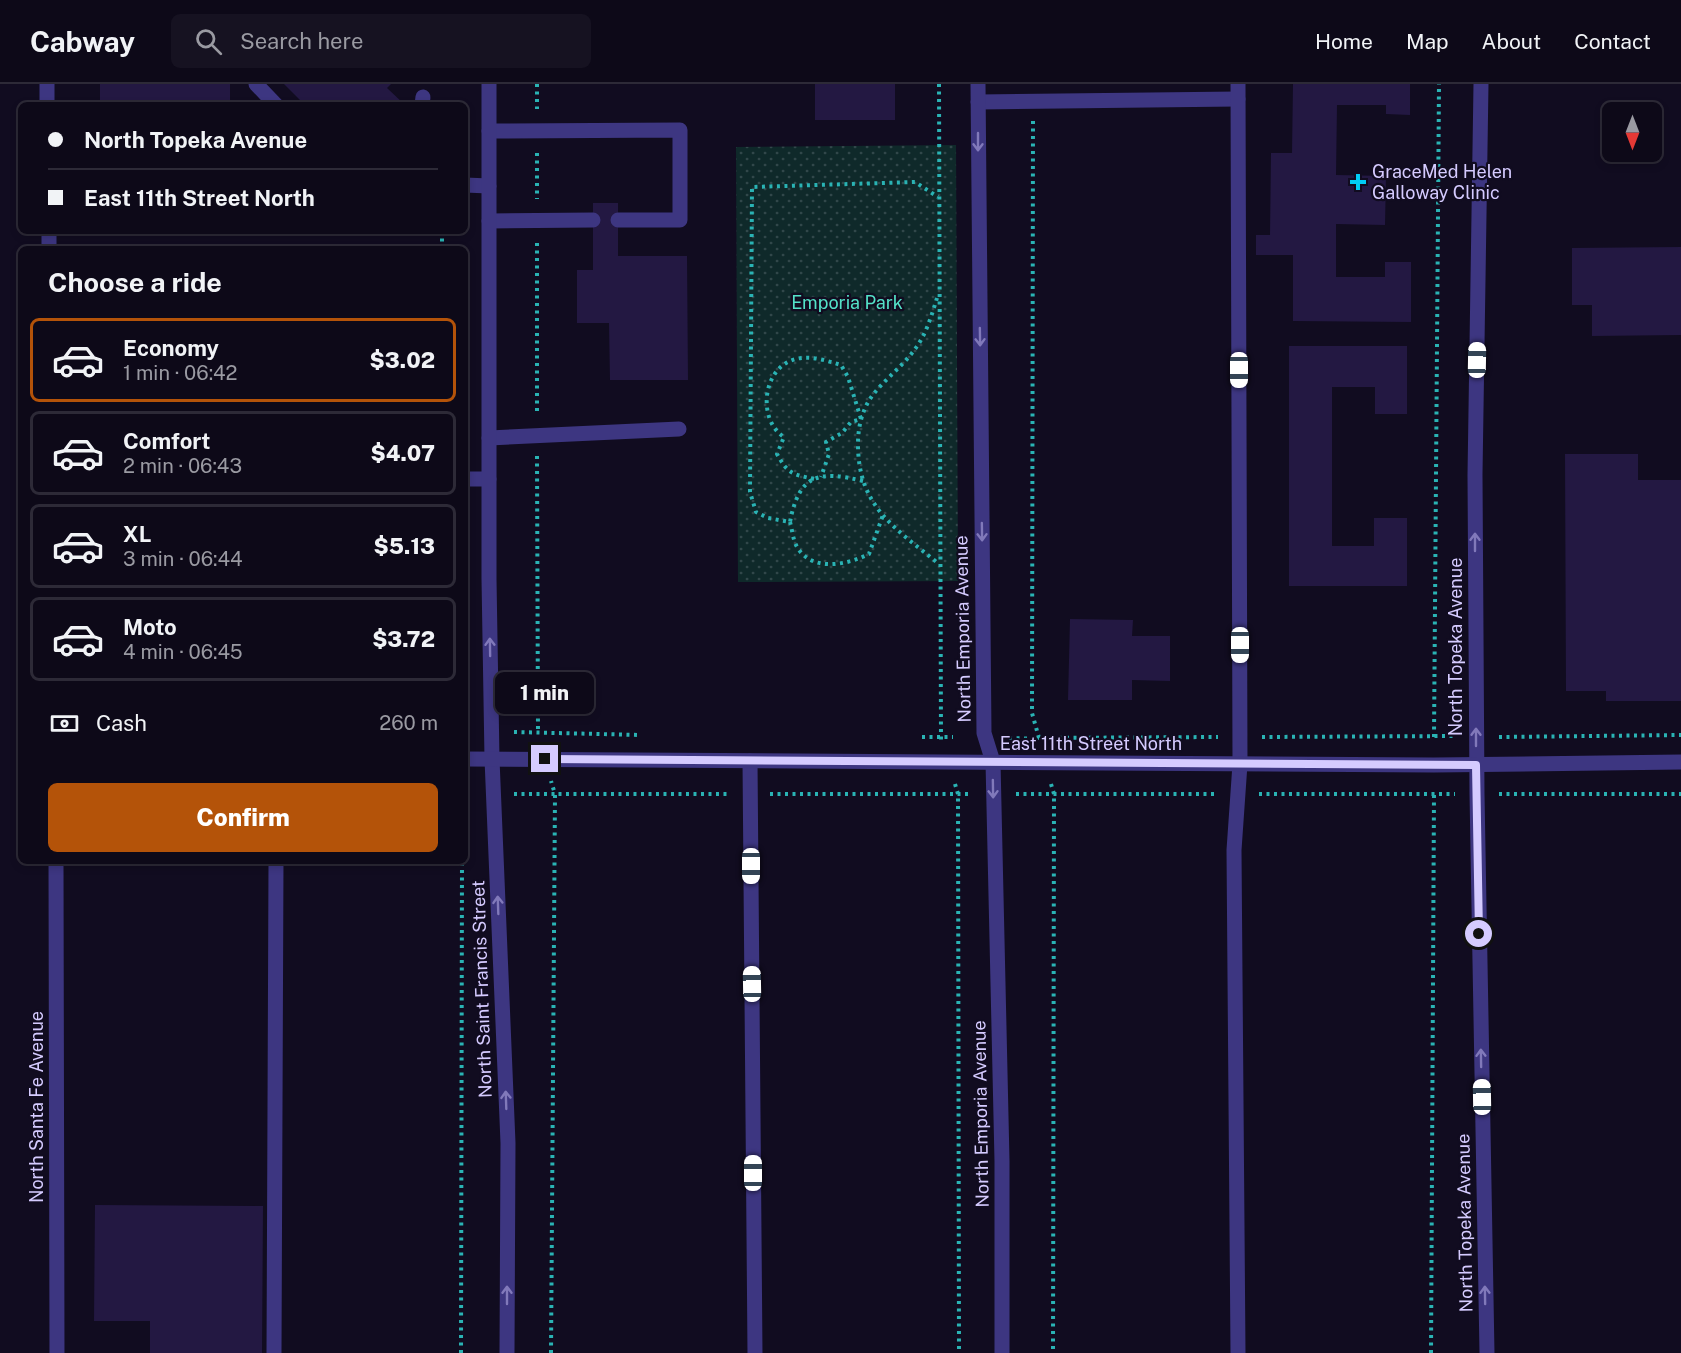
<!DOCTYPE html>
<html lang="en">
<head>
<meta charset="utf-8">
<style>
  body { margin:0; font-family:"Public Sans",sans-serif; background:#161221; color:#f1f3f6; height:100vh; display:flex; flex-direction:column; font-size:22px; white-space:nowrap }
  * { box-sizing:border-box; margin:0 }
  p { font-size:20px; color:#9a9aa2 }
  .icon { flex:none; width:33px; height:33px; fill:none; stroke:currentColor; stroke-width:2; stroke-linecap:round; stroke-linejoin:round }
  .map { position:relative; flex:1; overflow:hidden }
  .side { position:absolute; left:18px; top:162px; width:450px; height:618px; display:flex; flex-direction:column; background:#0d0918; border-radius:9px; box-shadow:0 3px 9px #0003,0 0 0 2px #2d2a37 }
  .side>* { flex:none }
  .hud { position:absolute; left:18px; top:18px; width:450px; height:132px; border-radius:9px; box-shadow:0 3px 9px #0003,0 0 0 2px #2d2a37; display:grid; align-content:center; height:132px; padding:0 30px; background:#0d0918 }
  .needle { width:39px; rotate:180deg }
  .buttons { position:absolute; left:1602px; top:18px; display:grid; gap:12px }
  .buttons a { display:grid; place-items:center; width:60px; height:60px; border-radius:9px; background:#0d0918; box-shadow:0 3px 9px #0003,0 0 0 2px #2d2a37; font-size:30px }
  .end { position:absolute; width:27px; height:27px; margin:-14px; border:8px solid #d5cbff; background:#111; box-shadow:0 0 0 3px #111 }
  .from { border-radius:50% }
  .bubble { position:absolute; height:42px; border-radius:9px; background:#0d0918; box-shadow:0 3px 9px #0003,0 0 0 2px #2d2a37; font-size:20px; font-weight:800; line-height:42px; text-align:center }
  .car { position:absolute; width:18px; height:36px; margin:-18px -9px; border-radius:8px; box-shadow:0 0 4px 2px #0007; background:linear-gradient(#fff 24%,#345 0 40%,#fff 0 76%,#345 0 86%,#fff 0) }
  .hud b { display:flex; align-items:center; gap:21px; height:57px; font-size:22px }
  .hud b+b { border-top:2px solid #2d2a37 }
  .hud i { width:15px; height:15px; background:#f1f3f6 }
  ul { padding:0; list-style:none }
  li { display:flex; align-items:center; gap:18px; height:84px; margin:0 12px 9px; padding:0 18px; border:3px solid #2d2a37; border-radius:9px }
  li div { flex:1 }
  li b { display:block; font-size:22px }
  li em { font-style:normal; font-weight:800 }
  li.current { border-color:#b45309 }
  li>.icon { width:54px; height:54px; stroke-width:1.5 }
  h2 { padding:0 30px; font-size:27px; line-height:72px }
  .pay { display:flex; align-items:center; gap:15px; height:66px; padding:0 30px; font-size:22px }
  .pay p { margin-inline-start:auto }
  .button { display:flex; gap:12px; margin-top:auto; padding:12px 30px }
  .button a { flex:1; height:69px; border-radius:9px; background:#b45309; color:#fff; font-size:24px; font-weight:800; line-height:69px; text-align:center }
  header { display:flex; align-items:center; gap:36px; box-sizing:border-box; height:84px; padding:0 30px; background:#0d0918; border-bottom:2px solid #2d2a37 }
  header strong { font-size:28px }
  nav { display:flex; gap:33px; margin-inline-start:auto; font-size:21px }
  .search { width:420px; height:54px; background:#161221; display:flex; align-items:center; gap:15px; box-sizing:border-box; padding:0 21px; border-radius:9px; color:#9a9aa2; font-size:22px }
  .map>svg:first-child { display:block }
  .park { fill:url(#park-dots) }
  .building { fill:#231842 }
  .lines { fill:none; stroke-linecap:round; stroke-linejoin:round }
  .path { stroke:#2ab3b4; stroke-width:4; stroke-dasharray:3 4.5; stroke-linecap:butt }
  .lane { stroke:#3d3681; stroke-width:15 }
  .street { stroke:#3d3681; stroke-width:15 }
  .oneway { stroke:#8179ba }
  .route { stroke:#d5cbff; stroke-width:8 }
  .poi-dot { fill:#00cdf6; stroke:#110c20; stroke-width:2 }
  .labels { text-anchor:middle; stroke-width:4.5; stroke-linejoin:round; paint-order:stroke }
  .poi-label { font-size:18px; fill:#d5cbff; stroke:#110c20; text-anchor:start }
  .park-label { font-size:18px; fill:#54e2c8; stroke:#110c20 }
  .street-label { font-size:18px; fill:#d5cbff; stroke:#110c20 }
</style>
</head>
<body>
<header>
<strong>Cabway</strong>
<div class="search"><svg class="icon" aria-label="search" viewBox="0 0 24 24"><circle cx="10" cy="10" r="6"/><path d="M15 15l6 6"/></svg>Search here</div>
<nav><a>Home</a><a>Map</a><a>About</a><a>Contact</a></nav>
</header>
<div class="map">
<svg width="1681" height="1269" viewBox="0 0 1681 1269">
  <defs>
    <pattern id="park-dots" width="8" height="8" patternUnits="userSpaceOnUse" patternTransform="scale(1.5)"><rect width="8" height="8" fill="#0f292a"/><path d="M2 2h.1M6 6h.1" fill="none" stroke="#31474a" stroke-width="1.8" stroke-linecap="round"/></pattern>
  </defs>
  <rect width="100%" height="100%" fill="#110c20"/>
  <polygon class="park" points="956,61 958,497 738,498 736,63"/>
  <g class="building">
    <rect x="100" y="0" width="130" height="21"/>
    <polygon points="284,0 391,0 387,4 405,21 305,21"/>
    <rect x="815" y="0" width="80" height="36"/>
    <polygon points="1293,0 1410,0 1410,31 1386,30 1386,21 1337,21 1336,91 1386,92 1385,141 1336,140 1336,193 1385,193 1385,178 1411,178 1411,238 1293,237 1293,171 1256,171 1256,151 1270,151 1271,69 1292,69"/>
    <polygon points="593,119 618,119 618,172 687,172 688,296 610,296 609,239 577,239 577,186 593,186"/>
    <polygon points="1681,163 1681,251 1592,252 1592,221 1572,221 1572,164"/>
    <polygon points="1289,262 1407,262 1407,330 1375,330 1375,303 1332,303 1332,462 1374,462 1374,434 1407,434 1407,502 1289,502"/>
    <polygon points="1565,370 1638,370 1638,396 1681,396 1681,617 1606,617 1606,607 1566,607"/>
    <polygon points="1070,535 1133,536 1132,552 1170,552 1170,597 1132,596 1132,616 1068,616"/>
    <polygon points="95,1121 263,1122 262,1269 150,1269 150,1237 94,1237"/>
  </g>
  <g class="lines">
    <g class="path">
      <polyline points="537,0 537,25"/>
      <polyline points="939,0 941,656"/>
      <polyline points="1033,37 1032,629 1039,654 1218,653"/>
      <polyline points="537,69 537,115"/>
      <polyline points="442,147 442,165"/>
      <polyline points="537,159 537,331"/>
      <path d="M937,214C932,230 926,251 915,265C903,282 885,295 872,312C862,326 858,343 858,360C858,423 895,444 939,480"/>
      <polyline points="537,372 538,649"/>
      <path d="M814,395C792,390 788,390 777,370L784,353C757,336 762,283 796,275C811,271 827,277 841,281L848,293L861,335L851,338L842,349L826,358L829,370L821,393"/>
      <path d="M863,397C819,386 799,390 790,438L768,434L756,428L750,408L752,103L915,98L938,113"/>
      <path d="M790,438C792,445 793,455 796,461C810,489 847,481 869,470L883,431"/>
      <polyline points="514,648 641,651"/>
      <polyline points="922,653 953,653"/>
      <polyline points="1262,653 1455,652"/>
      <polyline points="1434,653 1439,0"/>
      <polyline points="1499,653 1681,651"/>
      <polyline points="1009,654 1039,655"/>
      <polyline points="955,700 958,710 959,1269"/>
      <polyline points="1051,700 1054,710 1053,1269"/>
      <polyline points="514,710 555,710 551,697"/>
      <polyline points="770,710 972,710"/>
      <polyline points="1016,710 1218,710"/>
      <polyline points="1259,710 1455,710"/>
      <polyline points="1499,710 1681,710"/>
      <polyline points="461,1269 462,777"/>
      <polyline points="551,1269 555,710 729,710"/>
      <polyline points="1431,1269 1434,709"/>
    </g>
    <g class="lane">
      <polyline points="256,0 276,21"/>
      <polyline points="978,18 1238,15"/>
      <polyline points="422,21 423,13"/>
      <polyline points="489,47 680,46 680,136 618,136"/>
      <polyline points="465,101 489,102"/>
      <polyline points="489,137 593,136"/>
      <polyline points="489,354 679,345"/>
      <polyline points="465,395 489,395"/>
      <polyline points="750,677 755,1269"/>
      <polyline points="274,1269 276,777"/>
      <polyline points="1238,1269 1234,766 1240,680 1238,0"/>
    </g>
    <g class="street">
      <polyline points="47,0 47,21"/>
      <polyline points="489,0 489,495 492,675 508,1059 507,1269"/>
      <polyline points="978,0 984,649 993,678 1002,1077 1002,1269"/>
      <polyline points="1481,0 1475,391 1477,710 1487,1269"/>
      <polyline points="49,147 49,165"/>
      <polyline points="465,675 1434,681 1681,678"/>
      <polyline points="56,777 57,1269"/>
    </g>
  </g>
  <defs><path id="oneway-shaft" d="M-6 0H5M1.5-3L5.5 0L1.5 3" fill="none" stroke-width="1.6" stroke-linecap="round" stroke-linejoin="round" transform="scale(1.5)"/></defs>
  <g class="oneway">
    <use href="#oneway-shaft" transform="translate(978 58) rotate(90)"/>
    <use href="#oneway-shaft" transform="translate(980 253) rotate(89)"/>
    <use href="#oneway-shaft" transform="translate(982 448) rotate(89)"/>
    <use href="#oneway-shaft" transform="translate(1475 458) rotate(-90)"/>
    <use href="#oneway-shaft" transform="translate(490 563) rotate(-91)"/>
    <use href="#oneway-shaft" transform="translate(1476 653) rotate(-90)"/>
    <use href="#oneway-shaft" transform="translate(993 705) rotate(89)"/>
    <use href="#oneway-shaft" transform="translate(498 821) rotate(-92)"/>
    <use href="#oneway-shaft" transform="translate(1481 974) rotate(-91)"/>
    <use href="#oneway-shaft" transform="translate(506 1016) rotate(-92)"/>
    <use href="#oneway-shaft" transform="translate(507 1211) rotate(-90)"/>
    <use href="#oneway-shaft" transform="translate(1485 1211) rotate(-91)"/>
  </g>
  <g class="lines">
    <polyline class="route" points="545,675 1476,681 1479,850"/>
  </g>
  <path class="poi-dot" d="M1355 89h6v6h6v6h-6v6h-6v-6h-6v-6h6z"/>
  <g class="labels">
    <g class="poi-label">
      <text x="1372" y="94">GraceMed Helen<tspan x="1372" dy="21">Galloway Clinic</tspan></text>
    </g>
    <g class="park-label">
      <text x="847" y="225">Emporia Park</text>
    </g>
    <g class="street-label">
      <text transform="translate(963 545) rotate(-91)" y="6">North Emporia Avenue</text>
      <text transform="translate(1456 563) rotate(-90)" y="6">North Topeka Avenue</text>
      <text x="1091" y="666">East 11th Street North</text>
      <text transform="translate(482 905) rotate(-92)" y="6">North Saint Francis Street</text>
      <text transform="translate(37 1023) rotate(-90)" y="6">North Santa Fe Avenue</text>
      <text transform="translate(981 1030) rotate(-91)" y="6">North Emporia Avenue</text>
      <text transform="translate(1465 1139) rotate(-91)" y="6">North Topeka Avenue</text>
    </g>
  </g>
</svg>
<div class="buttons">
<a><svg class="needle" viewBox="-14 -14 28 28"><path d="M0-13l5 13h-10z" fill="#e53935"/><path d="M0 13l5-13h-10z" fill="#9a9aa2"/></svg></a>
</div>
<i class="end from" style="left:1479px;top:850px"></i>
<i class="end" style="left:545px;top:675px"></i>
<div class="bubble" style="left:495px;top:588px;width:99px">1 min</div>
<i class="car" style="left:1477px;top:276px;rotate:1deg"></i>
<i class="car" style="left:1239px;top:286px;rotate:180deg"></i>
<i class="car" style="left:1240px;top:561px;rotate:180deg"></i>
<i class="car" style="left:751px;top:782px;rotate:180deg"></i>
<i class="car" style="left:752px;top:900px;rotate:359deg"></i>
<i class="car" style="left:1482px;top:1013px;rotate:359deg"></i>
<i class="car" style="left:753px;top:1089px;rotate:0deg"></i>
<div class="hud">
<b><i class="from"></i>North Topeka Avenue</b>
<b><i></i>East 11th Street North</b>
</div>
<section class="side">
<h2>Choose a ride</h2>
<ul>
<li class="current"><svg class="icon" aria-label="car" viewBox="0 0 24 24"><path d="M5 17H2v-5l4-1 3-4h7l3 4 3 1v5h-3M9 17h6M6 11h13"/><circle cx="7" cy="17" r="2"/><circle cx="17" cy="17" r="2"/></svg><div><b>Economy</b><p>1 min · 06:42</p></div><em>$3.02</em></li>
<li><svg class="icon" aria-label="car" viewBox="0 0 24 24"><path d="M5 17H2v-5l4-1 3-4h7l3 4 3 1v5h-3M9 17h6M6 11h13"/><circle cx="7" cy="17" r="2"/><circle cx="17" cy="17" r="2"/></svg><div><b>Comfort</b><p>2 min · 06:43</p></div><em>$4.07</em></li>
<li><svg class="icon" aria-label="car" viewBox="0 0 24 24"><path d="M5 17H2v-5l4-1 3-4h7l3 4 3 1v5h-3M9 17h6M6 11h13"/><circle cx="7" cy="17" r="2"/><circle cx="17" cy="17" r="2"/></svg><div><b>XL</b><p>3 min · 06:44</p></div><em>$5.13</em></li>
<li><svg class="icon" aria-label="car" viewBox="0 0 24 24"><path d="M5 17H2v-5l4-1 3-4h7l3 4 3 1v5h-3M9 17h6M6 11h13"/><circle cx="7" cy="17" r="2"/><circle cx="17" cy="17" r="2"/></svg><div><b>Moto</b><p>4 min · 06:45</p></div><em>$3.72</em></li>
</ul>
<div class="pay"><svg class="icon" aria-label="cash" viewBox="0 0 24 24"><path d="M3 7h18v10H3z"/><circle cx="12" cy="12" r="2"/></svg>Cash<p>260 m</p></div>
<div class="button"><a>Confirm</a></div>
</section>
</div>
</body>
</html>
